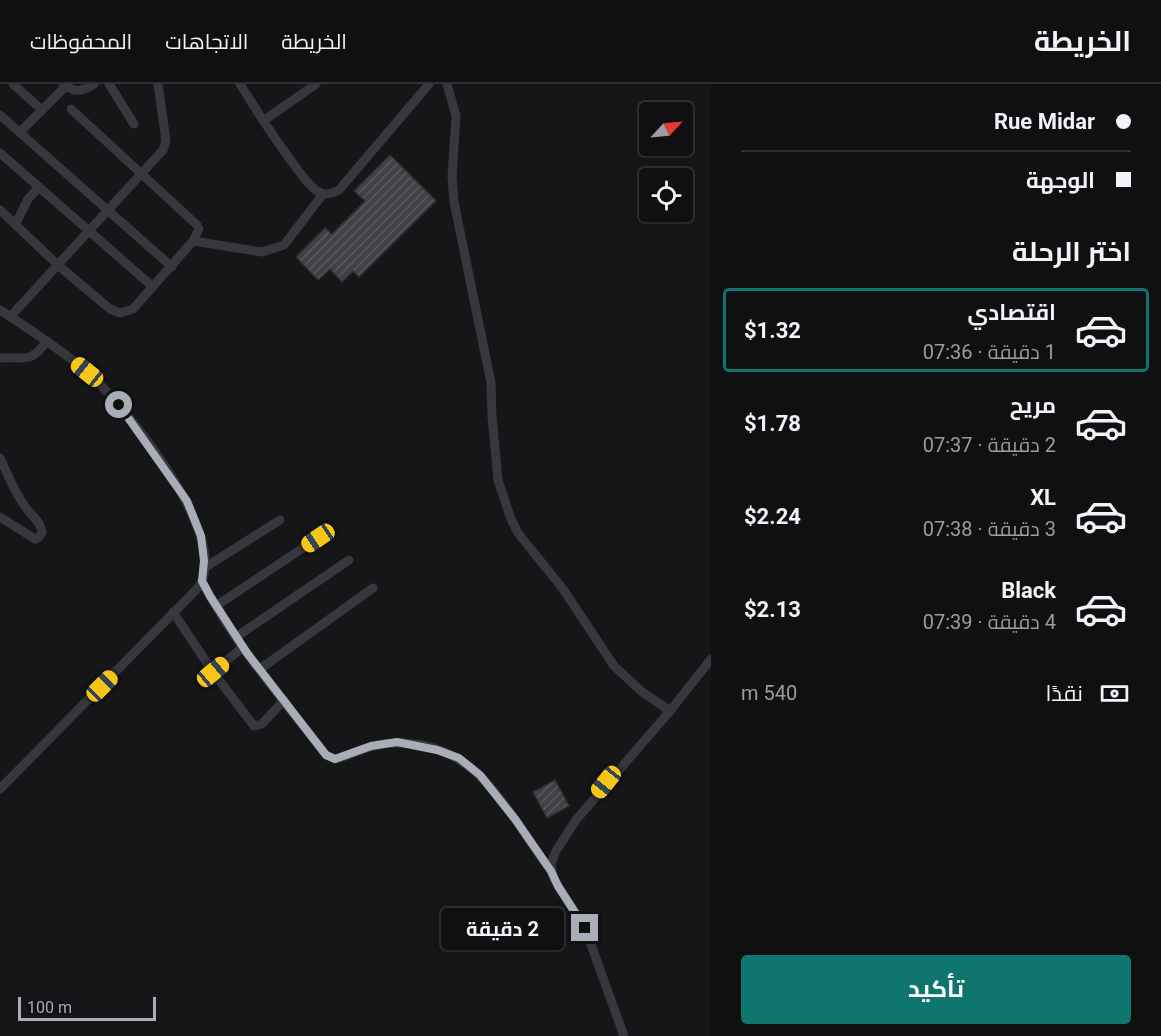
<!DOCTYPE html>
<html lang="ar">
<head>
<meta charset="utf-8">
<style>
  body { margin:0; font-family:Roboto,Cairo,sans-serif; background:#1e1e20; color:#f1f3f6; direction:rtl; height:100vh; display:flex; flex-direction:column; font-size:22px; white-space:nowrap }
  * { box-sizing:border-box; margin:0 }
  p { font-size:20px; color:#9c9d9f }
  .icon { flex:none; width:33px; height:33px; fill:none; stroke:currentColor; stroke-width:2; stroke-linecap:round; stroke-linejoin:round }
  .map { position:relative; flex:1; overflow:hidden; direction:ltr }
  .panel { display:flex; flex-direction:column; background:#101012; width:450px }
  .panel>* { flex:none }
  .guide { display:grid; align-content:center; height:132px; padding:0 30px; background:#101012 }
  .needle { width:39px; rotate:64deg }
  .fabs { position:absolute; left:639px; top:18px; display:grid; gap:12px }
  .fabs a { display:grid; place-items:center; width:54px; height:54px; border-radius:6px; background:#101012; box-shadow:0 3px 9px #0003,0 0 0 2px #303032; font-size:30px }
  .scale { position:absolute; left:18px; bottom:15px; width:138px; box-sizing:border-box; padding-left:6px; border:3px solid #a8adb8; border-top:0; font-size:16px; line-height:21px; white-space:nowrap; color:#a8adb8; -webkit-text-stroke:4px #111113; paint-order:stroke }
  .end { position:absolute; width:27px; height:27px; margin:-14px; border:8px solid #a8adb8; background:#111; box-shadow:0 0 0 3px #111 }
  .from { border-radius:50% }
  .bubble { position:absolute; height:42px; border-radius:6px; background:#101012; box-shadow:0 3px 9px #0003,0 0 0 2px #303032; font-size:20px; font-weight:700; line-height:42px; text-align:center; direction:rtl }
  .car { position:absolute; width:18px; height:36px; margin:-18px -9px; border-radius:8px; box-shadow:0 0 4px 2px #0007; background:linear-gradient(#f5c518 24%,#345 0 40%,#f5c518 0 76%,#345 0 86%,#f5c518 0) }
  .guide b { display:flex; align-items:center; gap:21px; height:57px; font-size:22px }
  .guide b+b { border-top:2px solid #303032 }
  .guide i { width:15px; height:15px; background:#f1f3f6 }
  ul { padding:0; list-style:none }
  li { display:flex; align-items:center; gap:18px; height:84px; margin:0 12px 9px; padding:0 18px; border:3px solid transparent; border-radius:6px }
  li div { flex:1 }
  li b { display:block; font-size:22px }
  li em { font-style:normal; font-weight:700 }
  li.on { border-color:#0f766e }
  li>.icon { width:54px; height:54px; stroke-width:1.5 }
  h2 { padding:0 30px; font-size:27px; line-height:72px }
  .pay { display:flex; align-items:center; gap:15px; height:66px; padding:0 30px; font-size:22px }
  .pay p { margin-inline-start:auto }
  .button { display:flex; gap:12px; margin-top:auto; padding:12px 30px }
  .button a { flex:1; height:69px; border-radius:6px; background:#0f766e; color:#fff; font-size:24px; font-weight:700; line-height:69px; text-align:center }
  header { display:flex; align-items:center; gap:36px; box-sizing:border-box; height:84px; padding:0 30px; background:#101012; border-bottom:2px solid #303032 }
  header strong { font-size:28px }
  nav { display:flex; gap:33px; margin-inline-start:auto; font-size:21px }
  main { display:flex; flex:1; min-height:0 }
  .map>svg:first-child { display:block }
  .building { fill:url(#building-hatch); stroke:#303034; stroke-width:1.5 }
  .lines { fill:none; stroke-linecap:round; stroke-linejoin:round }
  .minor { stroke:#37383d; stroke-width:9 }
  .route { stroke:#a8adb8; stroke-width:8 }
</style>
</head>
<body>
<header>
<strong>الخريطة</strong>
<nav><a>الخريطة</a><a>الاتجاهات</a><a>المحفوظات</a></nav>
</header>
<main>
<section class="panel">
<div class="guide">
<b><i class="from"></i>Rue Midar</b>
<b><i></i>الوجهة</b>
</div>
<h2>اختر الرحلة</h2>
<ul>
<li class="on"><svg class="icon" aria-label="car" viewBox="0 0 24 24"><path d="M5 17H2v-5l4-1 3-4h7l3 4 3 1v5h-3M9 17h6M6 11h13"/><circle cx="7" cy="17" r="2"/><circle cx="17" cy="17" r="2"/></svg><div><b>اقتصادي</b><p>1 دقيقة · 07:36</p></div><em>$1.32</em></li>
<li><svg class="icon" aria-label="car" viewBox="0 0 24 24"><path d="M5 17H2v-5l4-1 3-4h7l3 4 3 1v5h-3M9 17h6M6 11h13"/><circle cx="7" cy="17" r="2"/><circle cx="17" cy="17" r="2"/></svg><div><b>مريح</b><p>2 دقيقة · 07:37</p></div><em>$1.78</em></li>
<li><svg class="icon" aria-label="car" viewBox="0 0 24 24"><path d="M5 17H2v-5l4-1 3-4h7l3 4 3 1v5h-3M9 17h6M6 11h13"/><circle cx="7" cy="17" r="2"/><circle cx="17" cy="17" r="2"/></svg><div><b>XL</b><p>3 دقيقة · 07:38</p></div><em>$2.24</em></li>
<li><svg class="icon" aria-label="car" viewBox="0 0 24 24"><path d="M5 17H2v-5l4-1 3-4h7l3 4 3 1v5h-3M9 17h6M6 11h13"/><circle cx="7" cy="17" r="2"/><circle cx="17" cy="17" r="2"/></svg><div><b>Black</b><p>4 دقيقة · 07:39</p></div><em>$2.13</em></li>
</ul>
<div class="pay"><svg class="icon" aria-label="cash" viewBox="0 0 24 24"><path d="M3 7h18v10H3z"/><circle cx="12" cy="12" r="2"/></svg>نقدًا<p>540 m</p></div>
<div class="button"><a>تأكيد</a></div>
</section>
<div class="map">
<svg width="711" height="952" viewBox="0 0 711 952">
  <defs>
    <pattern id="building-hatch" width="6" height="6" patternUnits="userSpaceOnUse" patternTransform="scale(1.5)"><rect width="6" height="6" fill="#404145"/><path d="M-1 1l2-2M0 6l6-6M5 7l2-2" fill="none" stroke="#595a5e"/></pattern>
  </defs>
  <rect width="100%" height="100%" fill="#161618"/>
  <g class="building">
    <polygon points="390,71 436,117 359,193 353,187 342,198 330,185 318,196 296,173 325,144 332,150 365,117 354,107"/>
    <polygon points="555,696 569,722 547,734 533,708"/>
  </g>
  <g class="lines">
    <g class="minor">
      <polyline points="13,0 42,26"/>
      <path d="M63,0C74,9 82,8 94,0"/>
      <polyline points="109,0 134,40"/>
      <path d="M240,0C258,29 277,59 298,86C303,93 309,102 317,107C324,112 331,110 339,106L429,0"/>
      <polyline points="447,0 456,32 452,93 454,118 491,299 492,332 498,396 511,435 518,449 563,505 614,582 641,607 670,627"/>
      <polyline points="0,31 172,183"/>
      <polyline points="263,37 316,0"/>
      <polyline points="20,48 68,0"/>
      <polyline points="0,69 153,203"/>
      <polyline points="0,126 59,182 110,225 120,229 133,225 193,157 199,145 197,141 71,25"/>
      <polyline points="16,139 28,115 39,103"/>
      <polyline points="193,157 262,168 284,161 323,110"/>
      <path d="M0,226C29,245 59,264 86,287C124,320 224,444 202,497C200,502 195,507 191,511L0,705"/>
      <polyline points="10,233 163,66 166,57 158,0"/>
      <path d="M0,274C26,272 29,281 47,257"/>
      <path d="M0,374C9,393 16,412 30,429C36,435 41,440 42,449L38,454L35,455L0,433"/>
      <polyline points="204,484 280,436"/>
      <path d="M202,497C234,561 283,615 326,671L335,675C352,671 366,662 383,660C475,649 505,726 551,787"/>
      <polyline points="216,522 318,454"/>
      <polyline points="173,528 213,588 254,642 262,640 284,616"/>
      <polyline points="236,553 349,476"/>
      <polyline points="260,585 373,504"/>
      <polyline points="213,588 243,563"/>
      <polyline points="624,952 585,844 558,802 553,793 551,780 556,767 576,736 670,627 711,575"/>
    </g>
  </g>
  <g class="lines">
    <polyline class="route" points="119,321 187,417 201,452 204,477 202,497 210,512 247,569 326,671 335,675 371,662 397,658 437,666 459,674 480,691 515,735 551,787 558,802 585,844"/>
  </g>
</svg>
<div class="fabs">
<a><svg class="needle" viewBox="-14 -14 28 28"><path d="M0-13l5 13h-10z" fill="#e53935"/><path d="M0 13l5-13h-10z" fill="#9c9d9f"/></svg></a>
<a><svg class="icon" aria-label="locate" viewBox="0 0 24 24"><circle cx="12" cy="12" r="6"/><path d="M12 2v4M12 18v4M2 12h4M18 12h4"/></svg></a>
</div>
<div class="scale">100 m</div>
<i class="end from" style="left:119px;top:321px"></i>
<i class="end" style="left:585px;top:844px"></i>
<div class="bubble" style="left:441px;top:824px;width:123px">2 دقيقة</div>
<i class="car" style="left:87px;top:288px;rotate:309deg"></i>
<i class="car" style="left:318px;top:454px;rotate:236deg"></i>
<i class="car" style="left:213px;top:588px;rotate:50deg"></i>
<i class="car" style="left:102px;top:602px;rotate:45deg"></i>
<i class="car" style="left:606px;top:698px;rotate:219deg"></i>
</div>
</main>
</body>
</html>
